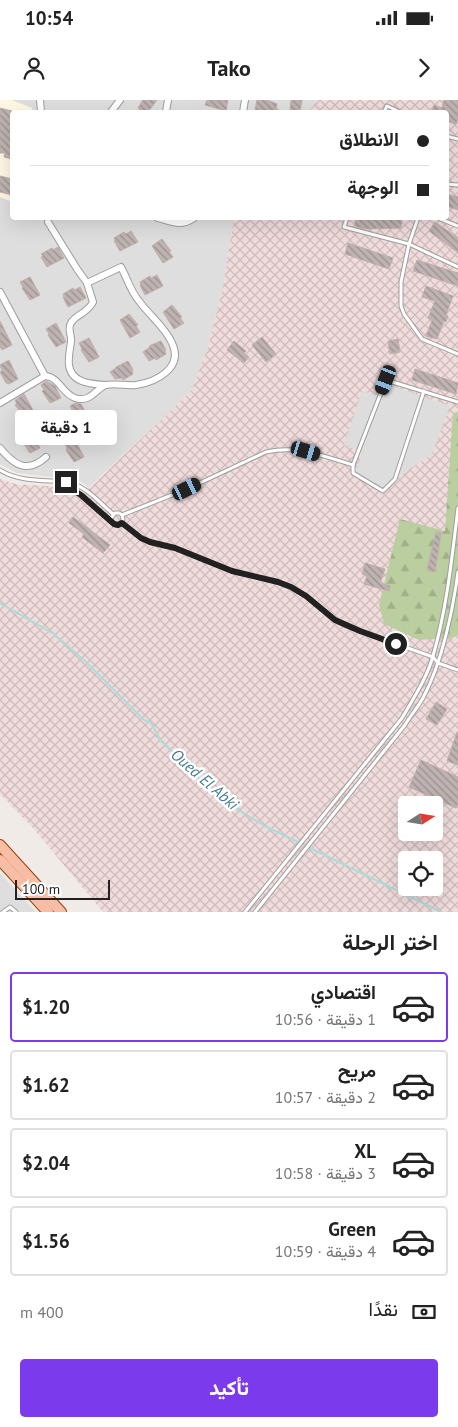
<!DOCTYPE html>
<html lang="ar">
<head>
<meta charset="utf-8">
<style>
  body { margin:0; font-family:"PT Sans",Vazirmatn,sans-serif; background:#f6f6f6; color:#222; direction:rtl; height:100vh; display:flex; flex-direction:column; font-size:19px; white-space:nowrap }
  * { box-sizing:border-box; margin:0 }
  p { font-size:16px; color:#767676 }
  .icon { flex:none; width:28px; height:28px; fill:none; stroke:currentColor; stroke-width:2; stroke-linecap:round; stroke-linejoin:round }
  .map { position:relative; height:812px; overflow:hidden; direction:ltr }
  .details { display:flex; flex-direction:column; background:#fff; flex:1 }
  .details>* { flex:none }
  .top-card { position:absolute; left:10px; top:10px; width:439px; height:110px; border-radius:5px; box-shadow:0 5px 20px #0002; direction:rtl; display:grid; align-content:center; height:110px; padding:0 20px; background:#fff }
  .needle { width:32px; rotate:78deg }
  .controls { position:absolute; left:398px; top:696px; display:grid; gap:10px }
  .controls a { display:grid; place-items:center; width:45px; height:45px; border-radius:5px; background:#fff; box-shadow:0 5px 20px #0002; font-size:25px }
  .scale { position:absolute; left:15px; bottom:12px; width:95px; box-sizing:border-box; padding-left:5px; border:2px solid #212121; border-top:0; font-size:14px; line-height:18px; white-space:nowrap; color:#212121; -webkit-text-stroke:4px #fff; paint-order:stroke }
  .end { position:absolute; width:22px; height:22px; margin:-11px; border:6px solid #212121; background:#fff; box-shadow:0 0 0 2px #fff }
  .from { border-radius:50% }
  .bubble { position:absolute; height:35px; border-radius:5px; background:#fff; box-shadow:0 5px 20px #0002; font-size:16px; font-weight:800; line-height:35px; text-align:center; direction:rtl }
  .car { position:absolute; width:15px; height:30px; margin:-15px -8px; border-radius:6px; box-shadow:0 0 4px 1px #0007; background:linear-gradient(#222 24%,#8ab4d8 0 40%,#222 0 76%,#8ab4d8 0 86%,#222 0) }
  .top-card b { display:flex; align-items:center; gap:18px; height:48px; font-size:19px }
  .top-card b+b { border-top:1px solid #e0e0e0 }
  .top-card i { width:12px; height:12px; background:#222 }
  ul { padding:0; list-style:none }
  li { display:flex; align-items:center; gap:15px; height:70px; margin:0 10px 8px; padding:0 10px; border:2px solid #e0e0e0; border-radius:5px }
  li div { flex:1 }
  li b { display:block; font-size:19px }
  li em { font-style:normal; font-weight:800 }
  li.current { border-color:#7c3aed }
  li>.icon { width:45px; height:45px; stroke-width:1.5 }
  h2 { padding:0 20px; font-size:22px; line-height:60px }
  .pay { display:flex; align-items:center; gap:12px; height:55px; padding:0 20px; font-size:19px }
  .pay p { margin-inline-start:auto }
  .cta { display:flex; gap:10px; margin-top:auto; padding:10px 20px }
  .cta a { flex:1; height:58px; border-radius:5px; background:#7c3aed; color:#fff; font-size:20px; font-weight:800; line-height:58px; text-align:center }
  .status { display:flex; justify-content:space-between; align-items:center; height:35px; padding:0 25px; background:#fff; direction:ltr }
  .status svg { height:14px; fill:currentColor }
  header { display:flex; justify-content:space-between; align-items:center; height:65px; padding:0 20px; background:#fff; font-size:22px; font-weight:800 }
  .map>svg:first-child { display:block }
  .residential { fill:#dfdede }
  .education { fill:#fef7e4 }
  .military { fill:url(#military-cross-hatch); fill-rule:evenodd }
  .forest { fill:url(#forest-firs) }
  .parking { fill:#ddd }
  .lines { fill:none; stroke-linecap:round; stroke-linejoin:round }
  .stream { stroke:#abdcda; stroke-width:2 }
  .building { fill:url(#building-back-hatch); stroke:#c2afab }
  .service-casing { stroke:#9e9e9e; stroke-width:5 }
  .minor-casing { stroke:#9e9e9e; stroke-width:8 }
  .primary-casing { stroke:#973f06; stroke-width:12 }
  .service { stroke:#fff; stroke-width:3 }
  .minor { stroke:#fff; stroke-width:6 }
  .primary { stroke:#f8bea5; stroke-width:10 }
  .route { stroke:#212121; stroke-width:6 }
  .labels { text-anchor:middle; stroke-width:5; stroke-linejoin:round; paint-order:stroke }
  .water-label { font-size:16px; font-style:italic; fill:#437e8f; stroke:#fff }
</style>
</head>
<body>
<div class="status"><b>10:54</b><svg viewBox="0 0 49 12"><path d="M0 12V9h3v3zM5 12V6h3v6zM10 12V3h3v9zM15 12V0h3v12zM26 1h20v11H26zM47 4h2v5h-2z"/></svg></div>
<header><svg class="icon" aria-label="forward" viewBox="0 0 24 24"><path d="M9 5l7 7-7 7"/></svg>Tako<svg class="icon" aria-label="person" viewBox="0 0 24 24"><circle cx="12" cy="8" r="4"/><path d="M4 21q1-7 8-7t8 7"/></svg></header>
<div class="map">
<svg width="458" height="812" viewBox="0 0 458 812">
  <defs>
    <pattern id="military-cross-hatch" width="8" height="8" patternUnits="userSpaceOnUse" patternTransform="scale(1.25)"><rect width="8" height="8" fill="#f1dcdc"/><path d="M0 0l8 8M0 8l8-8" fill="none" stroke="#cebcbc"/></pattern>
    <pattern id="forest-firs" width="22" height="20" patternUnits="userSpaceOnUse" patternTransform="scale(1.25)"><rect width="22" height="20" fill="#bace9f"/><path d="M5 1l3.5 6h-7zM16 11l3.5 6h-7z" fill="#a0b189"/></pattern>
    <pattern id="building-back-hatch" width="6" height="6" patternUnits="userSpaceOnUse" patternTransform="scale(1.25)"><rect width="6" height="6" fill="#beb3b1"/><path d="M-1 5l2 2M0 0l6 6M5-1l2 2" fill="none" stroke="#9a9190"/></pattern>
  </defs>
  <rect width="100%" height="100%" fill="#f1ebe8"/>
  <g class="residential">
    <polygon points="0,0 317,0 309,12 12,12 12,118 234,118 223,187 208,247 192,290 88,388 85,384 78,380 17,373 0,364"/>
    <polygon points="0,773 36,812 0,812"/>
  </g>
  <polygon class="education" points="0,0 12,0 32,8 32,12 12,12 12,102 0,97"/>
  <path class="military" d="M317,0H458V812H103L33,728L0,694V379L16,384L64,387L79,398L192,290L208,247L223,187L234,118H446V12H309ZM406,705H434V732H406ZM406,760H434V788H406Z"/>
  <polygon class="forest" points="458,312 458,535 450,538 419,540 384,524 379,505 400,419 445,431 453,313"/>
  <polygon class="parking" points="384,283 450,306 432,354 382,388 356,372 362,352 344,345 362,291 379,296"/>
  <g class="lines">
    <polyline class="stream" points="0,503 54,534 86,562 144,620 151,623 160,639 193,673 232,706 265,726 441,812"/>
  </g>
  <g class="building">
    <polygon points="143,0 157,0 148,12 137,12 140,9 138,8"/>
    <polygon points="207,0 228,0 226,11 205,5"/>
    <polygon points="257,0 267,0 277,4 276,8 278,9 277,12 260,12 261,11 255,10"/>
    <polygon points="291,0 302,0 300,12 290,11"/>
    <polygon points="444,0 458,0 458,19 456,24 446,21 446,12 432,12 434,5 442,8"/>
    <polygon points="0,8 12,11 12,59 4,57 5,53 0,53"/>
    <polygon points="0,76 12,79 12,95 0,92"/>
    <polygon points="446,94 458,97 458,110 446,106"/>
    <polygon points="355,118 402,118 401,128 364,129 355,126"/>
    <polygon points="435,122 458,138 458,153 429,131"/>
    <polygon points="131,131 138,142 120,151 114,141 115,140 114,138 124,132 126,134"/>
    <polygon points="162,139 171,151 169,152 173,157 163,163 152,146"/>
    <polygon points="348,143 393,158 389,169 345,154"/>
    <polygon points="58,147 64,158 47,167 41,157 43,156 41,154 52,148 53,150"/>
    <polygon points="417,160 458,173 458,186 413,171"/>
    <polygon points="157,175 163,186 145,195 140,185 141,184 140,182 150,176 151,178"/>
    <polygon points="30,177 40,195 30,200 22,188 23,187 20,182"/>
    <polygon points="426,186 453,196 446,215 448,216 446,222 444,221 437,239 426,236 432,220 428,218 435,201 422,197"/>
    <polygon points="80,187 86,198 68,207 63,197 64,196 63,194 73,188 75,190"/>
    <polygon points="172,205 182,217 180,218 184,223 174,229 163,212"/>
    <polygon points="129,214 138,225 136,226 140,232 130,238 120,220"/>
    <polygon points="0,221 12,245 2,250 0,246"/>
    <polygon points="56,223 66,242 56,247 48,235 49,234 46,229"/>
    <polygon points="262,237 276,254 266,262 252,245"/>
    <polygon points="89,238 99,257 89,262 81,250 82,249 79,243"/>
    <polygon points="398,239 400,252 390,254 388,241"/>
    <polygon points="161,241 166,250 165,251 166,254 156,260 155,258 149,261 143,252 150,247 149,246"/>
    <polygon points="234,241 246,251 244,253 249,257 244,263 227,250"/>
    <polygon points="9,260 18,279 9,284 6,283 0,272 2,271 0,265"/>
    <polygon points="128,261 132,268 133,270 132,272 133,274 123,280 122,278 115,279 110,272 116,268 116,267"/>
    <polygon points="415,269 458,283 456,294 412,280"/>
    <polygon points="46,281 55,286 61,298 50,303 42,291 44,290 41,285"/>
    <polygon points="24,294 34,312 24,317 15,305 17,304 15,300"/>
    <polygon points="75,303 81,304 90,320 80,325 71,313 73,312 70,306"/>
    <polygon points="30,329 40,348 30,353 22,341 23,340 20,334"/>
    <polygon points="74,338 84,357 74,362 66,350 67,349 65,343"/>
    <polygon points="73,417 110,445 103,453 82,437 84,434 69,423"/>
    <polygon points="436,432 441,433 435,472 427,470"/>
    <polygon points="365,463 385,469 380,483 390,486 389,491 364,484 367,476 362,474"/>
    <polygon points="436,602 447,609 437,625 426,619"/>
    <polygon points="457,632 458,632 458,665 447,661"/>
    <polygon points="421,660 458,677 458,704 456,708 409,687"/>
  </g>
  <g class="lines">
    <g class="service-casing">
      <g id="service">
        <polyline points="384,12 387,6 400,12"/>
        <polyline points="446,36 458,39"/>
        <polyline points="446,84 458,85"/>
        <polyline points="347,118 344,127 409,144 458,167"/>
        <polyline points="418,118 409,144 401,182 401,206 404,214 422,239 458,254"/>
        <polyline points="438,118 458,126"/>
        <polyline points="424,291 395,379 383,391 353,373 353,365 386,280 458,302"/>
        <path d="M0,370C19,382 44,380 66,382L70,388L81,395L112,422"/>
        <path d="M67,382C85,385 99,402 113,414"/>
        <path d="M122,415L123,419L122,423L116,425L112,422L111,418L115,413H119L122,415L187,389L266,352C299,345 322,356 353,365"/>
        <polyline points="122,423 141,438 149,442 175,448 232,471 278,482 291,487 306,496 335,520 346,526 433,557 438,563 458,570"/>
        <polyline points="3,812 10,807 16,812"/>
        <path d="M245,812L402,618C413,599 427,578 433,556C447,508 452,457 458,408"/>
        <path d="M255,812L405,625C411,615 419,606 424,596C442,562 453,510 458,472"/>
      </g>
    </g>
    <g class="minor-casing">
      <g id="minor">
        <polyline points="40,0 41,12"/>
        <polyline points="111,12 120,0"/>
        <polyline points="166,12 168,0"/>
        <polyline points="243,12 245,0"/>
        <path d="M158,118C172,122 181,127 194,118"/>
        <path d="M48,122L77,169L87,183L93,202C87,214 76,214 71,223C67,228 72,236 71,242C70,249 68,257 69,265C71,283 91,284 106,285"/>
        <polyline points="0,192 45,276 0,303"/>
        <path d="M45,276C46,276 51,277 52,278C61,283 64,294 75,298C91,303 95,289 106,285C114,283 127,286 136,285C156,282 184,268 172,243C165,227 149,215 139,201C131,192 127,178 121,167L87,183"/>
        <path d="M0,348C14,365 27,374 46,357"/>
      </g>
    </g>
    <g class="primary-casing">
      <g id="primary">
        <polyline points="0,745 61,812"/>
        <polyline points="0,760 48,812"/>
      </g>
    </g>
    <use href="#service" class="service"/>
    <use href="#minor" class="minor"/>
    <use href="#primary" class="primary"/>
  </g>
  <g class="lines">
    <polyline class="route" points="66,382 70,388 81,395 114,424 118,425 122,423 141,438 150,442 175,448 232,471 278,482 291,487 306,496 335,520 360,531 396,544"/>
  </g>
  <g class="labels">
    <g class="water-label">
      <text transform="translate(205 679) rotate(41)" y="6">Oued El Abki</text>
    </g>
  </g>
</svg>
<div class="controls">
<a><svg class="needle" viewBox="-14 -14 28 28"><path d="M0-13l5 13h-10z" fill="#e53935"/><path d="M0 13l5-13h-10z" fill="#767676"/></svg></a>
<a><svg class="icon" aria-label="locate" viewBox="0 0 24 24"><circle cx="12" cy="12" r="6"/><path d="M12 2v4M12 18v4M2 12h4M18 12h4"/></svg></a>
</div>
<div class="scale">100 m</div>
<i class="end from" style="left:396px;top:544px"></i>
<i class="end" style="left:66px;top:382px"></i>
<div class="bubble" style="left:15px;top:310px;width:102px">1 دقيقة</div>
<i class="car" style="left:386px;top:280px;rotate:201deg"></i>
<i class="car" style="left:306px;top:351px;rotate:107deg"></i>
<i class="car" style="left:187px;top:389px;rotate:64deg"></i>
<div class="top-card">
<b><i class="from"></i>الانطلاق</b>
<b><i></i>الوجهة</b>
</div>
</div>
<section class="details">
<h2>اختر الرحلة</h2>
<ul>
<li class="current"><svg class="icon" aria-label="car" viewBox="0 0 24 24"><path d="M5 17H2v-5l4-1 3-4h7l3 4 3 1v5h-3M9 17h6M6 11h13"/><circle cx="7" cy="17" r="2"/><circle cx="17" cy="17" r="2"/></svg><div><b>اقتصادي</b><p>1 دقيقة · 10:56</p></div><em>$1.20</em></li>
<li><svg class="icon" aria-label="car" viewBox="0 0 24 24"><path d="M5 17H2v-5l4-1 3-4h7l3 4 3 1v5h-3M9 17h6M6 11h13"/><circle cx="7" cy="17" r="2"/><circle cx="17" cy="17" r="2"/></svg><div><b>مريح</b><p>2 دقيقة · 10:57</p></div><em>$1.62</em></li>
<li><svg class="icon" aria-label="car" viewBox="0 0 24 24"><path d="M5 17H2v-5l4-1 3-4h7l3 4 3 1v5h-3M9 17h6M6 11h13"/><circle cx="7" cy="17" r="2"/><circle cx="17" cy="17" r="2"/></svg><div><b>XL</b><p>3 دقيقة · 10:58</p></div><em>$2.04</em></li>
<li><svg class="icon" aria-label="car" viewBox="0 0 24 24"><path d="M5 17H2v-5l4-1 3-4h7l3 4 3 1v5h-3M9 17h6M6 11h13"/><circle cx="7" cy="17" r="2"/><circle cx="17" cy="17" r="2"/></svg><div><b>Green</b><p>4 دقيقة · 10:59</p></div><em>$1.56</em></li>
</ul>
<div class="pay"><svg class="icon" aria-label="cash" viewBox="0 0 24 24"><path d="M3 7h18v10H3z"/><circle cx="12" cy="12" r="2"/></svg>نقدًا<p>400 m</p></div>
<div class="cta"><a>تأكيد</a></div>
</section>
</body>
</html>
